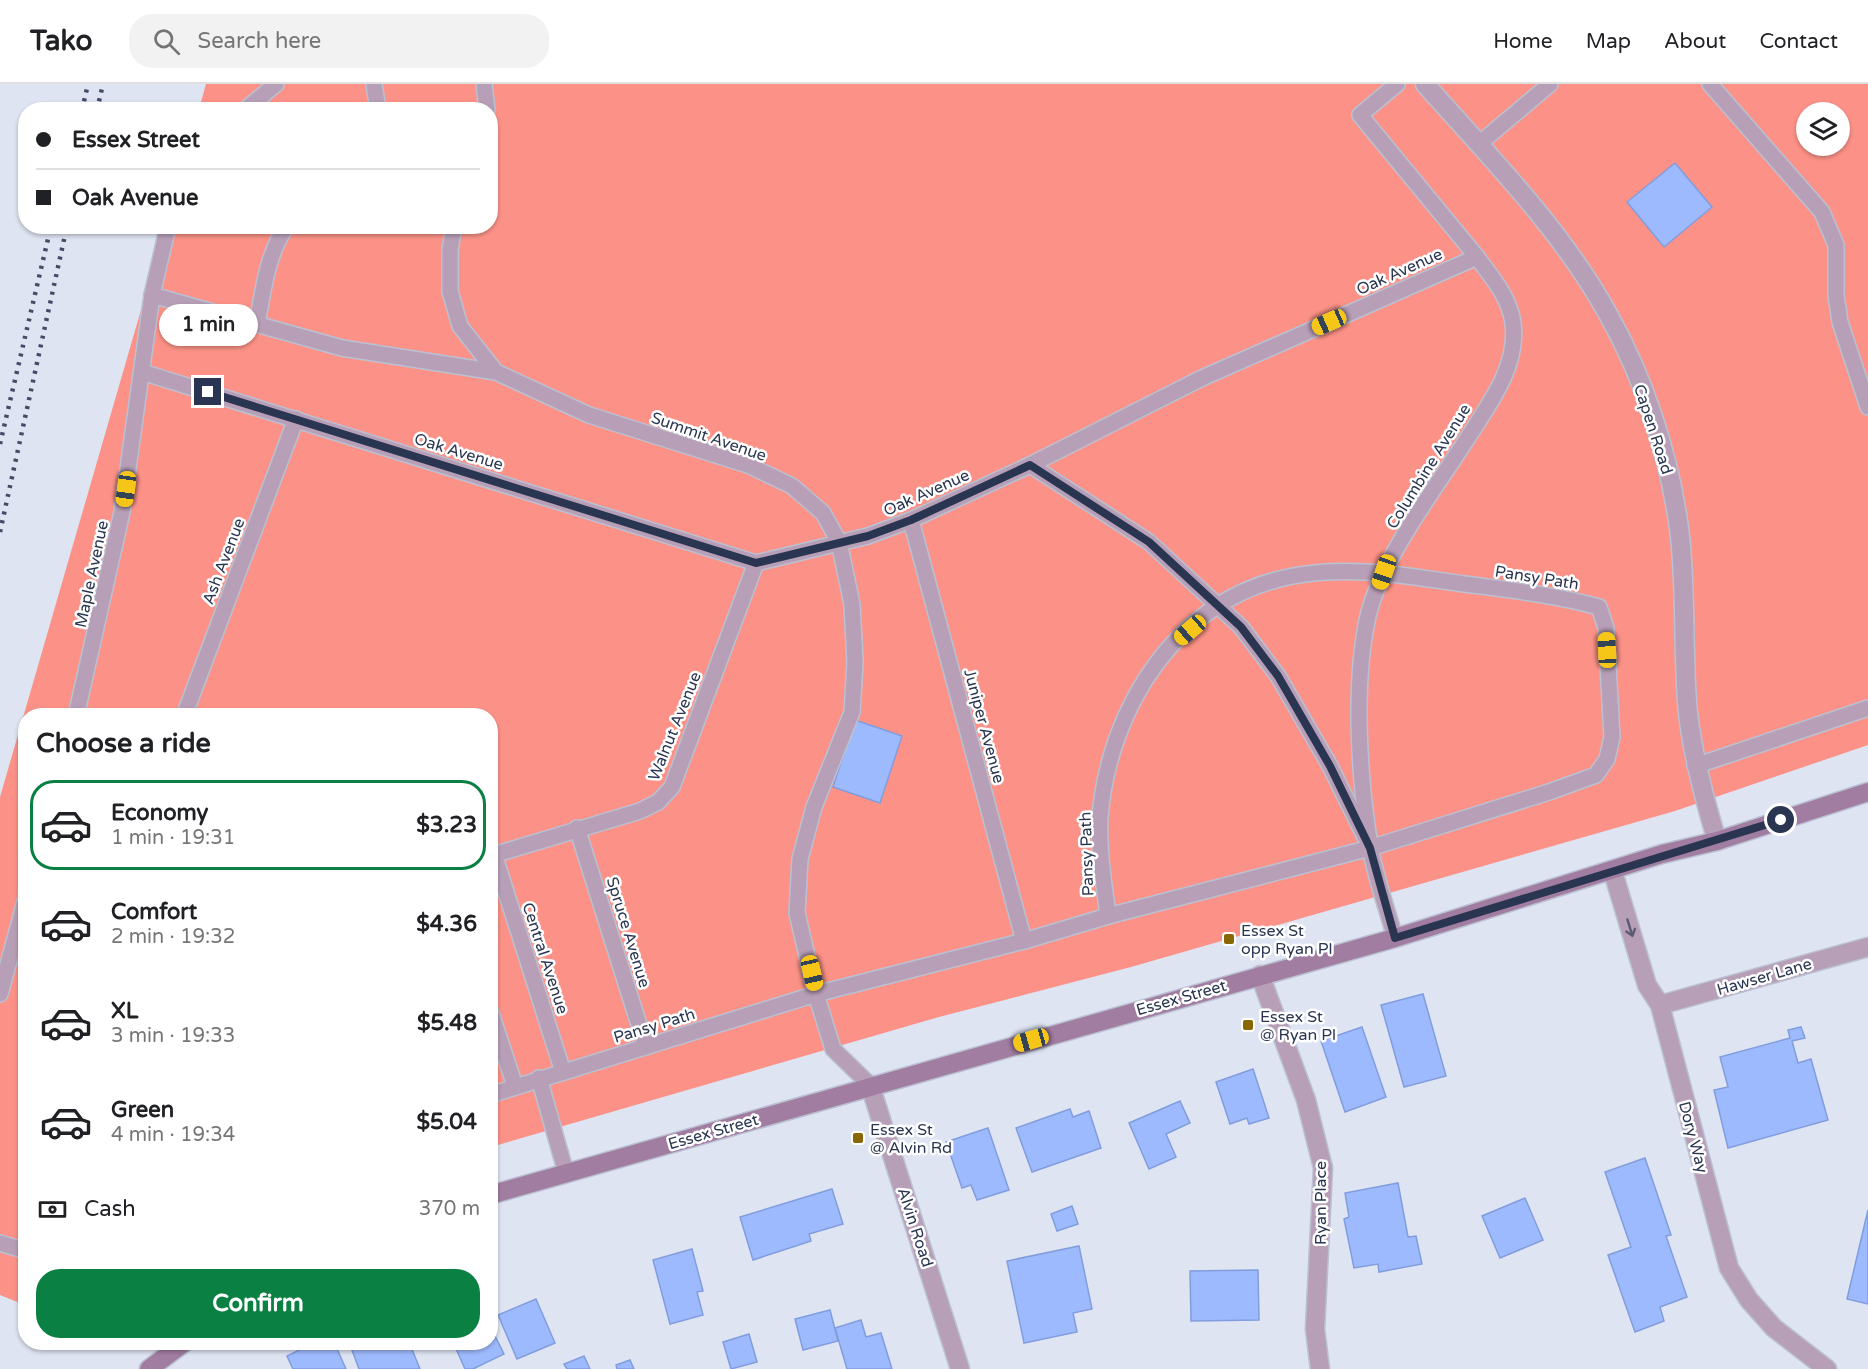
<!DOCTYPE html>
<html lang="en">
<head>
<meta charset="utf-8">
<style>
  body { margin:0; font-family:"Varela Round",sans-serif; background:#f2f2f2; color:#202124; height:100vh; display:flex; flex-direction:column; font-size:22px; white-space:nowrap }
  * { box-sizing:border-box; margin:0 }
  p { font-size:20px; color:#757577 }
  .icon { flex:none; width:33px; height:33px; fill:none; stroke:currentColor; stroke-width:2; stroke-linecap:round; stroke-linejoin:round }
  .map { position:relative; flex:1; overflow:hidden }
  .side { position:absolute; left:18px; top:624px; width:480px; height:642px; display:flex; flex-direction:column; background:#fff; border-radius:24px; box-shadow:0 2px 4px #0004 }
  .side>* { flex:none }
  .hud { position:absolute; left:18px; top:18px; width:480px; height:132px; border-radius:24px; box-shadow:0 2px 4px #0004; display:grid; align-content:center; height:132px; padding:0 18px; background:#fff }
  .tools { position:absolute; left:1796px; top:18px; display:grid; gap:12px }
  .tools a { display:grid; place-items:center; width:54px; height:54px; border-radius:50%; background:#fff; box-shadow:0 2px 4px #0004; font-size:30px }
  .end { position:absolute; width:27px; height:27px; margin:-14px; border:8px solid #2a3651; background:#fff; box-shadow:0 0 0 3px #fff }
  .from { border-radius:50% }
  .bubble { position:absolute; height:42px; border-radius:21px; background:#fff; box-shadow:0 2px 4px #0004; font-size:20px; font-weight:800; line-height:42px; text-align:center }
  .car { position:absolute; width:18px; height:36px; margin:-18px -9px; border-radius:8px; box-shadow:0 0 4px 2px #0007; background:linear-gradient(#f5c518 24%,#345 0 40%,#f5c518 0 76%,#345 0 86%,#f5c518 0) }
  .hud b { display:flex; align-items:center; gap:21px; height:57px; font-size:22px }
  .hud b+b { border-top:2px solid #e0e0e0 }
  .hud i { width:15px; height:15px; background:#202124 }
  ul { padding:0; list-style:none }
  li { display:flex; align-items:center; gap:18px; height:90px; margin:0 12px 9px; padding:0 6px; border:3px solid transparent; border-radius:24px }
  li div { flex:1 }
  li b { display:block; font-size:22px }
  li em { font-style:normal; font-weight:800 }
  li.active { border-color:#0b8043 }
  li>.icon { width:54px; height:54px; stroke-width:1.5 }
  h2 { padding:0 18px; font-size:27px; line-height:72px }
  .pay { display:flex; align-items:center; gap:15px; height:66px; padding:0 18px; font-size:22px }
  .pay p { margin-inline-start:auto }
  .button { display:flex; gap:12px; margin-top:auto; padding:12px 18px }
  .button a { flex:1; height:69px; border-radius:24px; background:#0b8043; color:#fff; font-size:24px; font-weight:800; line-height:69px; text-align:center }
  header { display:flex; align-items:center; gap:36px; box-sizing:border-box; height:84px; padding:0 30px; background:#fff; border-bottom:2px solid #e0e0e0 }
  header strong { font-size:28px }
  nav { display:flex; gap:33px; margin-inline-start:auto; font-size:21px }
  .search { width:420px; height:54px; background:#f2f2f2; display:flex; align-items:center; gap:15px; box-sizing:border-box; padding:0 21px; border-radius:24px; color:#757577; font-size:22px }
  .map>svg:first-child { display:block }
  .green { fill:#fc9287; fill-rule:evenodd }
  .building { fill:#9ebafe; stroke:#819dde; stroke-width:1.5 }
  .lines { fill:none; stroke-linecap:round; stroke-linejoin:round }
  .lane-casing { stroke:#bac1d2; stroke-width:18 }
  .street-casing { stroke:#bac1d2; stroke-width:21 }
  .secondary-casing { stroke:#bac1d2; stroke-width:21 }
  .lane { stroke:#b89fb8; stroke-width:15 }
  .street { stroke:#b89fb8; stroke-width:18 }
  .secondary { stroke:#a27da2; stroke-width:18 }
  .rail { stroke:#414c66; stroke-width:4.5; stroke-dasharray:3 6; stroke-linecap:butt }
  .oneway { stroke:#5c5b75 }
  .route { stroke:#2a3651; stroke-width:8 }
  .poi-dot { fill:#886805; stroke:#fff; stroke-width:2 }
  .labels { text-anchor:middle; stroke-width:5; stroke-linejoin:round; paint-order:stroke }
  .street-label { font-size:16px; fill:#2a3651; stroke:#fff }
  .poi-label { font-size:16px; fill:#2a3651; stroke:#fff; text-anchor:start }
</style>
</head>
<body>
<header>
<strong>Tako</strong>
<div class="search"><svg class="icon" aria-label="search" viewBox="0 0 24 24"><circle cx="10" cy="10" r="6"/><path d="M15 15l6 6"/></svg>Search here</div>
<nav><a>Home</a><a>Map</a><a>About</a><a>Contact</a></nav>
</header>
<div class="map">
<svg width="1868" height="1285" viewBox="0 0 1868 1285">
  <rect width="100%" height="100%" fill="#dee4f2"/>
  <path class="green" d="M206,0H1868V661L1675,727L1131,883L939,933L491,1063L490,632H26L25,1221L0,1211V713L165,143L490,142V26L199,25ZM1806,28H1839V62H1806Z"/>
  <g class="building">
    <polygon points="1675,79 1712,123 1664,163 1627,118"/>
    <polygon points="855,636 902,652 880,719 833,703"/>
    <polygon points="1423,910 1446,992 1404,1003 1381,921"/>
    <polygon points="1362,943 1386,1013 1345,1028 1321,957"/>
    <polygon points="1801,943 1805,954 1792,957 1798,979 1811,975 1828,1036 1728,1064 1714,1006 1728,1003 1720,973 1790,954 1788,946"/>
    <polygon points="1253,985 1269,1034 1249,1040 1247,1034 1230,1040 1216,998"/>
    <polygon points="1180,1017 1190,1039 1166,1050 1176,1073 1149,1085 1129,1039"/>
    <polygon points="1070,1025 1073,1033 1089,1027 1101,1064 1032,1088 1016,1044"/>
    <polygon points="988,1044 1009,1106 977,1116 971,1101 962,1104 946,1058"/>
    <polygon points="1645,1074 1671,1151 1666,1152 1687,1213 1660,1223 1664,1237 1635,1248 1608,1171 1631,1163 1605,1088"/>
    <polygon points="1398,1099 1408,1153 1416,1152 1422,1180 1379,1188 1378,1180 1354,1184 1344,1135 1349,1133 1345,1109"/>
    <polygon points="832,1105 843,1140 809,1150 811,1157 753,1176 740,1133"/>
    <polygon points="1525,1114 1543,1156 1500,1174 1482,1132"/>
    <polygon points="1072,1122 1078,1140 1057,1147 1051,1130"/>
    <polygon points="1868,1126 1868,1220 1847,1215"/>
    <polygon points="1079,1162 1092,1225 1073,1229 1077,1248 1024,1259 1007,1177"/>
    <polygon points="692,1165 703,1207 697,1208 703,1231 670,1240 653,1176"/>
    <polygon points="1258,1186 1259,1236 1191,1237 1190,1187"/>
    <polygon points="536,1215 555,1259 517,1275 498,1231"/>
    <polygon points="830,1226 838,1257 803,1266 795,1235"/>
    <polygon points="861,1236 866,1253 881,1249 892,1285 847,1285 835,1244"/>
    <polygon points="490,1242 504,1270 473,1285 465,1285 453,1258 490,1258"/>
    <polygon points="749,1250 757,1278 731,1285 723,1258"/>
    <polygon points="315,1258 334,1258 346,1285 293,1285 287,1272"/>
    <polygon points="349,1258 409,1258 420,1285 359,1285"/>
    <polygon points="584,1272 590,1285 567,1285 564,1280"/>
    <polygon points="630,1276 634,1285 617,1285 616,1281"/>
  </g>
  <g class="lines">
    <g class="lane-casing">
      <g id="lane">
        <polyline points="374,0 378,26"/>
        <polyline points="484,0 487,26"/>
        <polyline points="1710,0 1822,128 1836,161 1836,211 1840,238 1868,323"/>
        <polyline points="245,26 276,0"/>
        <polyline points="1479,60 1550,0"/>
        <polyline points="454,142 450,166 450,207 460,242 496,288 589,331 748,381 792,402 823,429 839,458 852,520 855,578 852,628 814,723 800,775 797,829 816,910 833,965 870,1001"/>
        <polyline points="152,211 342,264 496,288"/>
        <path d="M257,240C263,208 267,169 287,142"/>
        <polyline points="142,288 756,479 868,452 911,436 1030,381 1202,294 1477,173 1360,31 1397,0"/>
        <polyline points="1030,381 1149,458 1241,543 1278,592 1330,682 1365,753"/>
        <polyline points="911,436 1024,857"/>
        <polyline points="76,632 122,428 152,211 168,142"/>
        <polyline points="184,632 296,335"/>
        <polyline points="1695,682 1868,624"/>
        <polyline points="577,744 646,963"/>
        <polyline points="494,770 563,988"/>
        <polyline points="490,772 640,727 658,718 672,703 756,479"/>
        <path d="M1395,854C1387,824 1375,793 1370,762C1359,694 1353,599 1368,532C1382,474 1432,409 1465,358C1487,323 1519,283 1513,239C1509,212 1492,194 1477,173"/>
        <polyline points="0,910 26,814"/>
        <polyline points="490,926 515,1002"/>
        <polyline points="539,994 566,1089"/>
        <path d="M490,1011L816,910L1024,857L1108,832L1370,764L1549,708L1596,691L1607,675L1612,653L1606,544L1599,523C1555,511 1510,506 1464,500C1408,492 1350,481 1293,492C1178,513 1109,623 1100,733C1098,765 1104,800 1108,832"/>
        <polyline points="0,1159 26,1167"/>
      </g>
    </g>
    <g class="street-casing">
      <g id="street">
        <path d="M1425,0C1488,71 1562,146 1608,230C1644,294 1669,371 1679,444C1687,505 1682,567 1688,629C1693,673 1704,714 1717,757"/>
        <polyline points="1613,788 1647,901 1660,921 1729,1184 1749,1216 1774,1244 1827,1285"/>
        <polyline points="1260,891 1306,1016 1323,1084 1315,1245 1320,1285"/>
        <polyline points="1660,921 1868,863"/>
        <polyline points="870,1001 960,1285"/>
      </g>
    </g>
    <g class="secondary-casing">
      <g id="secondary">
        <polyline points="490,1111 1395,854 1662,770 1717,757 1868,708"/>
        <polyline points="149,1285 185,1258"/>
      </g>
    </g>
    <use href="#lane" class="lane"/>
    <use href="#street" class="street"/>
    <use href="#secondary" class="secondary"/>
    <g class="rail">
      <polyline points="82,26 88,0"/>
      <polyline points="97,26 103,0"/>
      <polyline points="0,360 51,142"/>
      <polyline points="0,448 67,142"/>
    </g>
  </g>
  <defs><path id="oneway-shaft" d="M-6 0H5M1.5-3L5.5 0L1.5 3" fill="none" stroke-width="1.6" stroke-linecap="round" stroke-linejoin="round" transform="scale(1.5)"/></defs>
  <use class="oneway" href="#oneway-shaft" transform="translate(1630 844) rotate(73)"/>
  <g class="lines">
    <polyline class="route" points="208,308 756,479 868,452 911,436 1030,381 1149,458 1241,543 1278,592 1330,682 1370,764 1395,854 1781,736"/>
  </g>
  <g class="poi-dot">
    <rect x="1223" y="849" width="12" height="12" rx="3"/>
    <rect x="1242" y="935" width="12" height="12" rx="3"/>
    <rect x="852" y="1048" width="12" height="12" rx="3"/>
  </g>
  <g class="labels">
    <g class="street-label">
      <text transform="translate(1399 187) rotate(-24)" y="6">Oak Avenue</text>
      <text transform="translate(1654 345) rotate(72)" y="6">Capen Road</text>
      <text transform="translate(709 352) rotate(19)" y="6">Summit Avenue</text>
      <text transform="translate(459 367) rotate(17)" y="6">Oak Avenue</text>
      <text transform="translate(1428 382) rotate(-58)" y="6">Columbine Avenue</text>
      <text transform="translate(926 408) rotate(-24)" y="6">Oak Avenue</text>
      <text transform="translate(223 477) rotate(-69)" y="6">Ash Avenue</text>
      <text transform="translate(91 490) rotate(-78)" y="6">Maple Avenue</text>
      <text transform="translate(1537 493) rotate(9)" y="6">Pansy Path</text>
      <text transform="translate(674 642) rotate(-68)" y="6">Walnut Avenue</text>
      <text transform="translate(985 642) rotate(75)" y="6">Juniper Avenue</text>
      <text transform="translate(1086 770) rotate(-92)" y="6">Pansy Path</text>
      <text transform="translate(629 848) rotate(73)" y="6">Spruce Avenue</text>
      <text transform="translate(546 874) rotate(72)" y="6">Central Avenue</text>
      <text transform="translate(1764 892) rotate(-16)" y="6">Hawser Lane</text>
      <text transform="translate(1181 913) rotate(-16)" y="6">Essex Street</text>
      <text transform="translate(654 941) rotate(-17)" y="6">Pansy Path</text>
      <text transform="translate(713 1047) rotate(-16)" y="6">Essex Street</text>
      <text transform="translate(1694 1053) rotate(75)" y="6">Dory Way</text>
      <text transform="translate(1320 1119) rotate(-90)" y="6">Ryan Place</text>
      <text transform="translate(916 1143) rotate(72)" y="6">Alvin Road</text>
    </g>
    <g class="poi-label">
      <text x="1241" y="852">Essex St<tspan x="1241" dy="18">opp Ryan Pl</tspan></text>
      <text x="1260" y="938">Essex St<tspan x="1260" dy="18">@ Ryan Pl</tspan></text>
      <text x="870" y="1051">Essex St<tspan x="870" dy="18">@ Alvin Rd</tspan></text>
    </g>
  </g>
</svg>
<div class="tools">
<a><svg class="icon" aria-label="layers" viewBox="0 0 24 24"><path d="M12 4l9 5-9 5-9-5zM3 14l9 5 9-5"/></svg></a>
</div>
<i class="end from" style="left:1781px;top:736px"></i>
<i class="end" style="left:208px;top:308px"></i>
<div class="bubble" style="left:159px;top:220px;width:99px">1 min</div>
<i class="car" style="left:1329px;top:238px;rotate:246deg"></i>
<i class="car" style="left:126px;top:405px;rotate:188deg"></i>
<i class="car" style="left:1384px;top:488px;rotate:199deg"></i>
<i class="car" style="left:1190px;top:546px;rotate:229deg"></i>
<i class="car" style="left:1607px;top:566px;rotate:357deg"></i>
<i class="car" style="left:812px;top:889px;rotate:167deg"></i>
<i class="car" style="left:1031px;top:956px;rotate:254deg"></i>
<div class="hud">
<b><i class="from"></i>Essex Street</b>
<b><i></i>Oak Avenue</b>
</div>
<section class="side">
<h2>Choose a ride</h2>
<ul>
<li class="active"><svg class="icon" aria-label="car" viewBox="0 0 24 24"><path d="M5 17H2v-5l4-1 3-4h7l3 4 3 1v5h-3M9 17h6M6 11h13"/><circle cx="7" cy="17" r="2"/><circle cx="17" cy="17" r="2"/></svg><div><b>Economy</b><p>1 min · 19:31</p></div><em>$3.23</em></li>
<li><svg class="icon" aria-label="car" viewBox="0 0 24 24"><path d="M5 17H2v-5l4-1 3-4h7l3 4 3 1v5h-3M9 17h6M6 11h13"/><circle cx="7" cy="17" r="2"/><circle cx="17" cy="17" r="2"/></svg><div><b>Comfort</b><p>2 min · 19:32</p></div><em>$4.36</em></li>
<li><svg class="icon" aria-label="car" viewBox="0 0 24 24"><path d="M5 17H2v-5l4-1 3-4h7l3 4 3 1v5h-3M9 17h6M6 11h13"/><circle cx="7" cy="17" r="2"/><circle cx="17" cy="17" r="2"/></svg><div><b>XL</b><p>3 min · 19:33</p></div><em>$5.48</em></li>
<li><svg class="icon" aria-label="car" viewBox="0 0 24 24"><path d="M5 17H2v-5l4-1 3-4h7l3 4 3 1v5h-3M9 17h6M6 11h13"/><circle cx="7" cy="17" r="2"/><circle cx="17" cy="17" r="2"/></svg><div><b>Green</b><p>4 min · 19:34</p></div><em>$5.04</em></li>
</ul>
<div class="pay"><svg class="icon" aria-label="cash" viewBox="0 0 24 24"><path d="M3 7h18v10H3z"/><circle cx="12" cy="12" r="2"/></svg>Cash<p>370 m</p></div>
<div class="button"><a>Confirm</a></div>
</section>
</div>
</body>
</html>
